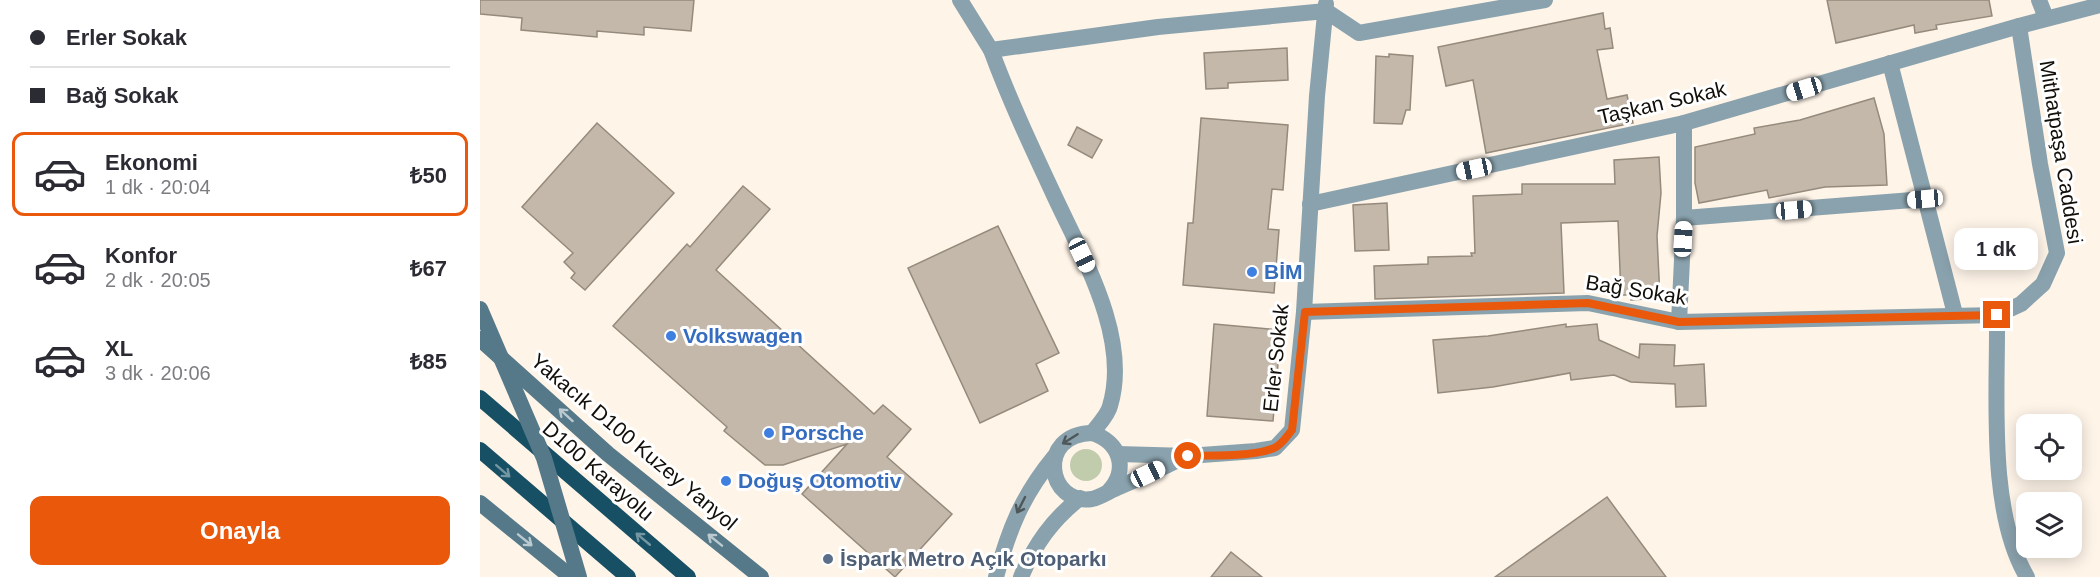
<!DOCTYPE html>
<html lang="tr">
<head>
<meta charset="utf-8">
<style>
  body { margin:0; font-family:Arial,sans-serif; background:#f7f7f7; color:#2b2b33; height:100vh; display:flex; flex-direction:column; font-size:22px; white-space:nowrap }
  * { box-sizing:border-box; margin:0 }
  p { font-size:20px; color:#7c7c81 }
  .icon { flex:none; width:33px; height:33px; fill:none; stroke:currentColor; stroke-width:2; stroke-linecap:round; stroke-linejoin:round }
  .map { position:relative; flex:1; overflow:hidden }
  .sheet { display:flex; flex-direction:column; background:#fff; width:480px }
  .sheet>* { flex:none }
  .top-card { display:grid; align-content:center; height:132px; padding:0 30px; background:#fff }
  .fabs { position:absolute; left:1536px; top:414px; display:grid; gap:12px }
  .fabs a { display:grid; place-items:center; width:66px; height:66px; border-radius:12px; background:#fff; box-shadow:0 3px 15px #0003; font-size:30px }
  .end { position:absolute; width:27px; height:27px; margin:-14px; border:8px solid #ea580c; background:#fff; box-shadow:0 0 0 3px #fff }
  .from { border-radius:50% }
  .bubble { position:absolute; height:42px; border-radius:12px; background:#fff; box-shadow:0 3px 15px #0003; font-size:20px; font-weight:800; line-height:42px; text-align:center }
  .car { position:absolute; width:18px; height:36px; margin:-18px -9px; border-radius:8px; box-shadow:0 0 4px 2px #0007; background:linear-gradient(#fff 24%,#345 0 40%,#fff 0 76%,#345 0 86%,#fff 0) }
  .top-card b { display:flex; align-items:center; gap:21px; height:57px; font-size:22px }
  .top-card b+b { border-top:2px solid #e1e1e2 }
  .top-card i { width:15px; height:15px; background:#2b2b33 }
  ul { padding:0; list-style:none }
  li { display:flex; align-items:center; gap:18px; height:84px; margin:0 12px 9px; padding:0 18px; border:3px solid transparent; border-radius:12px }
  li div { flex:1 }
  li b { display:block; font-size:22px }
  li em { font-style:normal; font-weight:800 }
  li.on { border-color:#ea580c }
  li>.icon { width:54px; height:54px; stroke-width:1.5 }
  .action { display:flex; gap:12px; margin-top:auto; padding:12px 30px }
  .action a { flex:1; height:69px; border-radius:12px; background:#ea580c; color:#fff; font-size:24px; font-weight:800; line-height:69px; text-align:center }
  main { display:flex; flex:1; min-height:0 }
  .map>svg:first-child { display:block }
  .green { fill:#c1ccac }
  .building { fill:#c3b8a9; stroke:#958a7b; stroke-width:1.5 }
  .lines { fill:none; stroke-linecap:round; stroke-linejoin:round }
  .minor { stroke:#8aa2ad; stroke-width:16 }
  .tertiary { stroke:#8aa2ad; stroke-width:16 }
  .secondary { stroke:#557989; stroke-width:16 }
  .trunk { stroke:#175064; stroke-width:16 }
  .secondary-bridge { stroke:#557989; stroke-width:16 }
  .oneway { stroke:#bbc9d0 }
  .oneway2 { stroke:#4e585b }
  .oneway3 { stroke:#7496a2 }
  .route { stroke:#ea580c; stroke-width:8 }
  .shop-dot { fill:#3f7fe0; stroke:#fff; stroke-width:2 }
  .service-dot { fill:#5c6f8a; stroke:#fff; stroke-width:2 }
  .labels { text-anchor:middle; stroke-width:6; stroke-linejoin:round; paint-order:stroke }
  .street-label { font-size:21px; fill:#120e09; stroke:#fff }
  .shop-label { font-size:21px; font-weight:bold; fill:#366cbe; stroke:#fff; text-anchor:start }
  .service-label { font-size:21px; font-weight:bold; fill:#4e5e75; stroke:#fff; text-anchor:start }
</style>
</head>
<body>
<main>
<section class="sheet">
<div class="top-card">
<b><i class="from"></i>Erler Sokak</b>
<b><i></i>Bağ Sokak</b>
</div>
<ul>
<li class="on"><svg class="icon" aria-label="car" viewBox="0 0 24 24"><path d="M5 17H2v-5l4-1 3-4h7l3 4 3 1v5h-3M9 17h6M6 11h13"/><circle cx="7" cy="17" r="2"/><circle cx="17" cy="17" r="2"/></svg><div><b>Ekonomi</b><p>1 dk · 20:04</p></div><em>₺50</em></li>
<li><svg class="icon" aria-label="car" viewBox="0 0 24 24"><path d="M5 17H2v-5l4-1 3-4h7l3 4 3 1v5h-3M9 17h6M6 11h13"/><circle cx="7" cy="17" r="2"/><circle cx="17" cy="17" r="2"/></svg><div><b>Konfor</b><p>2 dk · 20:05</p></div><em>₺67</em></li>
<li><svg class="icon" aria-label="car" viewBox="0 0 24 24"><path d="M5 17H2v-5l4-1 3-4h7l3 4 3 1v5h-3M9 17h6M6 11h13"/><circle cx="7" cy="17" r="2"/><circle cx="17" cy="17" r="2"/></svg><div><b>XL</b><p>3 dk · 20:06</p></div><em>₺85</em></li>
</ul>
<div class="action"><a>Onayla</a></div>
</section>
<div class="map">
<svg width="1620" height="577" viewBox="0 0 1620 577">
  <rect width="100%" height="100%" fill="#fef4e8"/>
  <circle class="green" cx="606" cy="465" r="16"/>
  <g class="building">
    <polygon points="0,0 214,0 211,31 164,27 164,35 117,31 117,37 41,30 42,18 0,14"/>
    <polygon points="1347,0 1509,0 1512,16 1456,25 1457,29 1435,33 1434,25 1356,43"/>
    <polygon points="1123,13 1125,29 1130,28 1133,48 1117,50 1127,99 1147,95 1153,123 1006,153 993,80 966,86 958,47"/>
    <polygon points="807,48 808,80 748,83 748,88 726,89 724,53"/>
    <polygon points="909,54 933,56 930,110 926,110 922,124 894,123 896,56 909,57"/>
    <polygon points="1394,98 1404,134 1407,185 1345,187 1289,198 1287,190 1219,203 1215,183 1215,147 1275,134 1274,128 1320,120"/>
    <polygon points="721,118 808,125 803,190 792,189 788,229 799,230 794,293 703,285 708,223 713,223"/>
    <polygon points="117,123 194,193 105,290 91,278 95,273 84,262 93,253 42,207"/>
    <polygon points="597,127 622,140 612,158 588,145"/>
    <polygon points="1179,157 1181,193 1177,236 1180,298 1151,300 1150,295 1141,295 1138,221 1081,223 1084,293 895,299 894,266 948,264 948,257 992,256 991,253 995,253 993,196 1042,194 1042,184 1135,184 1134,160"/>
    <polygon points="263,186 290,209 236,270 394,414 403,405 431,429 407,457 472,514 415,577 322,494 367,444 303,465 285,465 244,431 247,427 133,326 207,244 210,247"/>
    <polygon points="907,203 909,250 875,251 873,205"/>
    <polygon points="518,226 579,353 556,364 568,391 500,423 428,268"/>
    <polygon points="734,324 801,330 793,421 727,416"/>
    <polygon points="1086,324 1086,327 1117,324 1119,340 1159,358 1160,344 1195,345 1194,366 1224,364 1226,406 1196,407 1195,384 1151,382 1134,375 1091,380 1090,373 1013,387 958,393 953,340 1008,336"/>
    <polygon points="1127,497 1186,577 1015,577"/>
    <polygon points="751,552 782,577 731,577"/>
  </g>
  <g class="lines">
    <g class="minor">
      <polyline points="480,0 511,50 678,27 846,11 879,33 1065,0"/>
      <path d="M511,50C529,99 551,146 573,193C601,254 651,337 630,406C628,415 618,425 612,433"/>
      <polyline points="1410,63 1475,314"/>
      <polyline points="830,204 1204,123 1539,26"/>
      <polyline points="1204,218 1445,199"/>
      <polyline points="824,312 1108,303 1199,322 1517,315"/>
      <polyline points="1199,322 1204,218 1204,123"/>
      <polyline points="638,454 708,456 776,451 795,448 812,430 824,312 837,96 846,4"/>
      <path d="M629,491C649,469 640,442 612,433C556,434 567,506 612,499C621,497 629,491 637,488C660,478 682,468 704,457"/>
      <path d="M516,577C529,529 542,496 574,457"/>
      <path d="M541,577C555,544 572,520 600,498"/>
    </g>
    <g class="tertiary">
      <polyline points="1559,0 1566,18"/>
      <path d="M1547,577C1507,510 1518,392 1517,315L1541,304L1563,284L1577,253L1560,164L1539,26L1620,5"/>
    </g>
    <g class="secondary">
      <polyline points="0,339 128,454 281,577"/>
      <polyline points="0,503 91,577"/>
    </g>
    <g class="trunk">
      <polyline points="0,398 208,577"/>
      <polyline points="0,450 148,577"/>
    </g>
    <polyline class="secondary-bridge" points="0,309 64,458 99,577"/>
  </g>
  <defs><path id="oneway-shaft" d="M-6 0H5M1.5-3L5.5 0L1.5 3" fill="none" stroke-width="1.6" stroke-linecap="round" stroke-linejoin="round" transform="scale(1.5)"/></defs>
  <g class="oneway">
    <use href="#oneway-shaft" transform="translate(86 415) rotate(-138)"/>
    <use href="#oneway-shaft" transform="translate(45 540) rotate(39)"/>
    <use href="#oneway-shaft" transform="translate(235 540) rotate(-141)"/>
  </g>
  <g class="oneway2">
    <use href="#oneway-shaft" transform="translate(590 439) rotate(148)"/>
    <use href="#oneway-shaft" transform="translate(541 505) rotate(117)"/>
  </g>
  <g class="oneway3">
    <use href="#oneway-shaft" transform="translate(23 471) rotate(41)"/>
    <use href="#oneway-shaft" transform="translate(163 539) rotate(-140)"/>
  </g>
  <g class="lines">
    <path class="route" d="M708,456C730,455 778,457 796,447C803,443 807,436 812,430L825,312L1108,303L1199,322L1517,315"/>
  </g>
  <g class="shop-dot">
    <circle cx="772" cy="272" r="6"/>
    <circle cx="191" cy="336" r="6"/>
    <circle cx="289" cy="433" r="6"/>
    <circle cx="246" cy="481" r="6"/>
  </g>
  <circle class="service-dot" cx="348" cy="559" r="6"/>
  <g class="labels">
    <g class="street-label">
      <text transform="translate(1182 103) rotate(-13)" y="7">Taşkan Sokak</text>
      <text transform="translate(1581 152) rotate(81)" y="7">Mithatpaşa Caddesi</text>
      <text transform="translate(1156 290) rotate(9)" y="7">Bağ Sokak</text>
      <text transform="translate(796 358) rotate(-84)" y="7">Erler Sokak</text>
      <text transform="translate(154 442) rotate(40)" y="7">Yakacık D100 Kuzey Yanyol</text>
      <text transform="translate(118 471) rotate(41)" y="7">D100 Karayolu</text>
    </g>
    <g class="shop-label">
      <text x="784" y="279">BİM</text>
      <text x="203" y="343">Volkswagen</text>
      <text x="301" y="440">Porsche</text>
      <text x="258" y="488">Doğuş Otomotiv</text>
    </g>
    <g class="service-label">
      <text x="360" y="566">İspark Metro Açık Otoparkı</text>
    </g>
  </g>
</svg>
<div class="fabs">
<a><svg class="icon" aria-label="locate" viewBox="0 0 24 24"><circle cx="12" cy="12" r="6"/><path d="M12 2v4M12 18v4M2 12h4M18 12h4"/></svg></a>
<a><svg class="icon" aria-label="layers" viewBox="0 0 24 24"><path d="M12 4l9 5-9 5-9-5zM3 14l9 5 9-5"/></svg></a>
</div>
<i class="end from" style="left:708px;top:456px"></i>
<i class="end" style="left:1517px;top:315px"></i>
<div class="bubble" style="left:1474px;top:228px;width:84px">1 dk</div>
<i class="car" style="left:1324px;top:89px;rotate:253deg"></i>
<i class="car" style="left:994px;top:169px;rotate:258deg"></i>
<i class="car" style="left:1445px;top:199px;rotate:265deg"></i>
<i class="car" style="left:1314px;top:210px;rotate:85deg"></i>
<i class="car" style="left:1203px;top:239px;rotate:3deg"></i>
<i class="car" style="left:602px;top:255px;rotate:155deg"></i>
<i class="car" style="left:668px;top:474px;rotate:65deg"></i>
</div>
</main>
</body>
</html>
